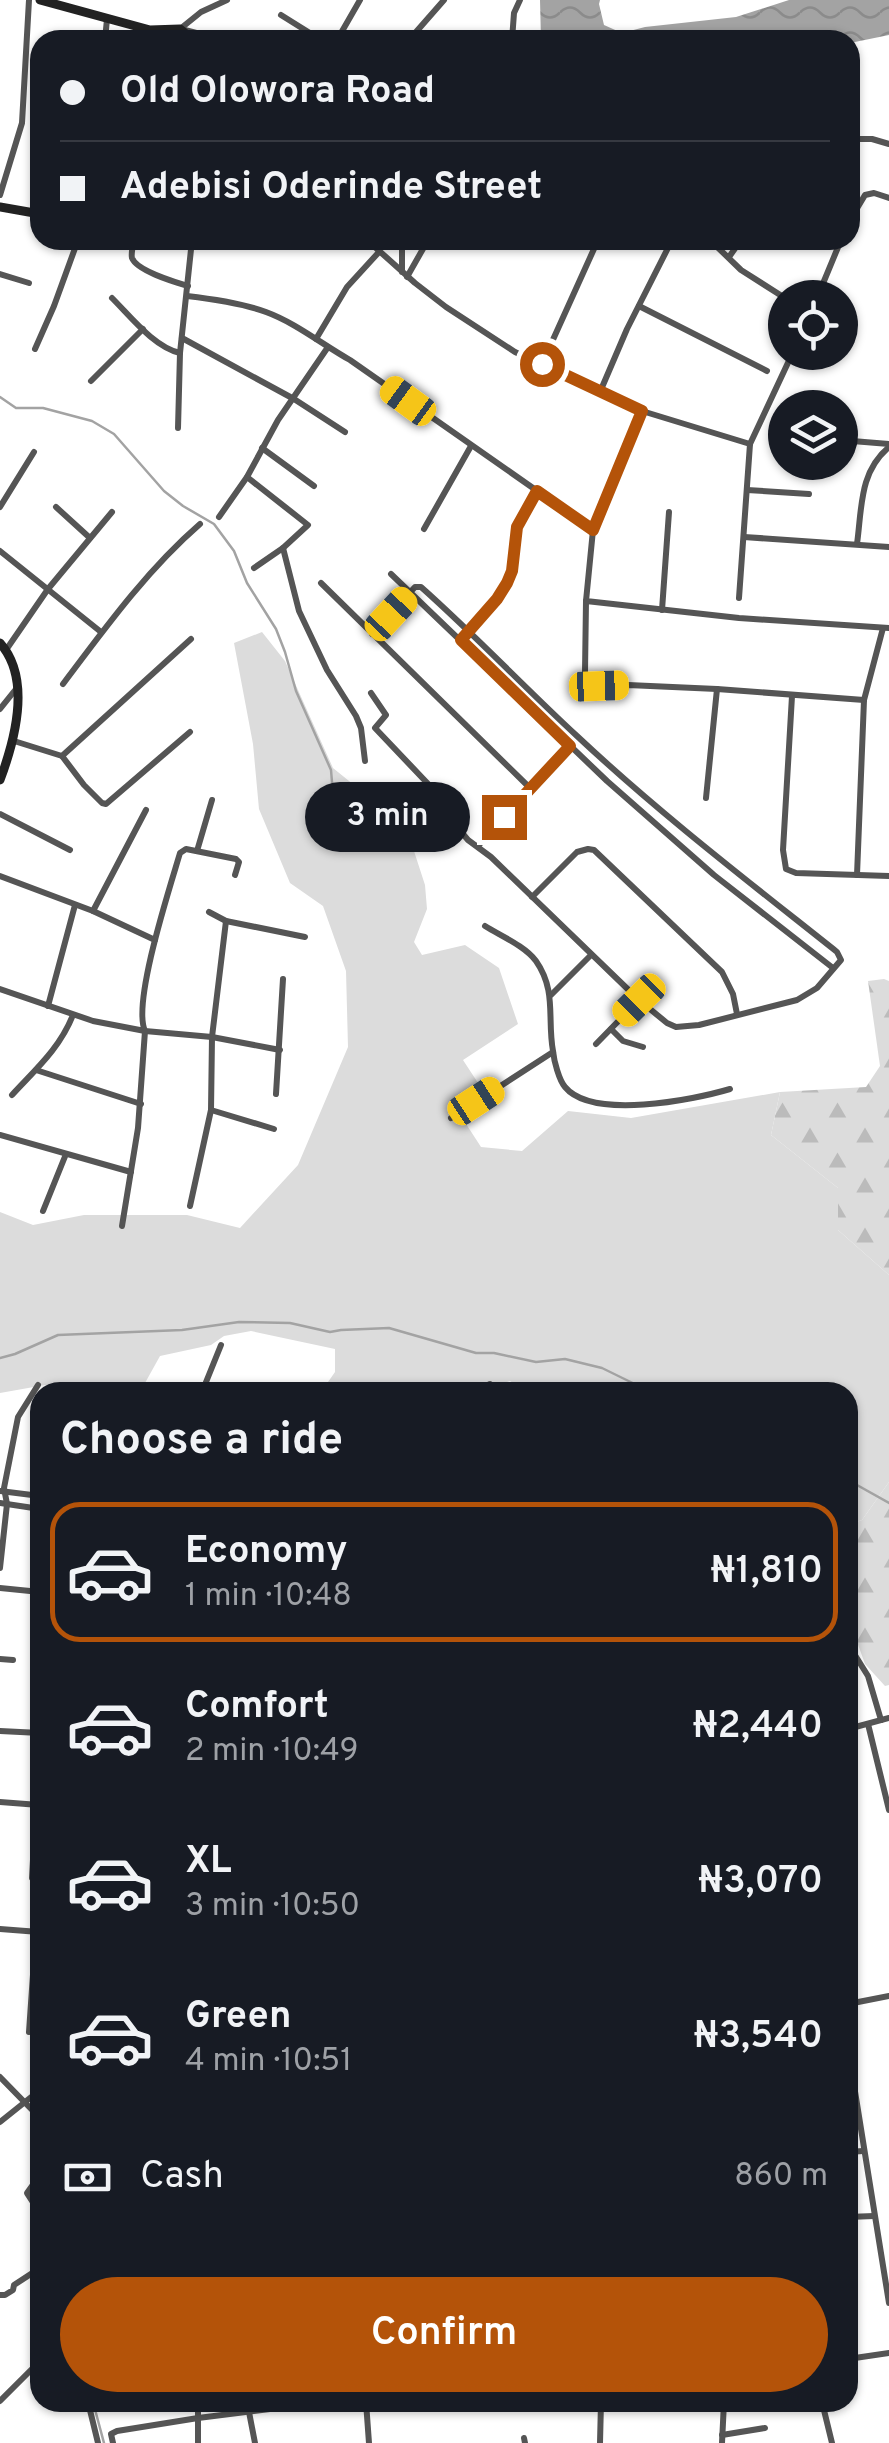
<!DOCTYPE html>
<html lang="en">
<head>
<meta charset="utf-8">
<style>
  body { margin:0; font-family:Overpass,sans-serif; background:#242831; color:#f1f3f6; height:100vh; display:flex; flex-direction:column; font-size:38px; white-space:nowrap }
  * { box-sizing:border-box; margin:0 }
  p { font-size:32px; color:#9ea1a6 }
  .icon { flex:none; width:55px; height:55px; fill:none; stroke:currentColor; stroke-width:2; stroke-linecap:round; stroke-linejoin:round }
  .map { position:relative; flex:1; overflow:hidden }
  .details { position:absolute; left:30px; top:1382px; width:828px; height:1030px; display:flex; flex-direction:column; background:#171b24; border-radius:30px; box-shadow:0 2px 8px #0004 }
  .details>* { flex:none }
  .top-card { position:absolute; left:30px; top:30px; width:830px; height:220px; border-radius:30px; box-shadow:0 2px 8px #0004; display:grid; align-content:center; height:220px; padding:0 30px; background:#171b24 }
  .fabs { position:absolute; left:768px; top:280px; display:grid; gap:20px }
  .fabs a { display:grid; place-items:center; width:90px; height:90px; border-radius:50%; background:#171b24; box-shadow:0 2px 8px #0004; font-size:50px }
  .end { position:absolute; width:45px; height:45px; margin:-22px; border:12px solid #b45309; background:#fff; box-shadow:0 0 0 5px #fff }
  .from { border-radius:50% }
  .bubble { position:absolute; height:70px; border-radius:35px; background:#171b24; box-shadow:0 2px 8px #0004; font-size:32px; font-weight:600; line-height:70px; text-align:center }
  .car { position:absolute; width:30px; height:60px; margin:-30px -15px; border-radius:12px; box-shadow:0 0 8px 2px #0007; background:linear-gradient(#f5c518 24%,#345 0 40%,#f5c518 0 76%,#345 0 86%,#f5c518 0) }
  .top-card b { display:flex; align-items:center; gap:35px; height:95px; font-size:38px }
  .top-card b+b { border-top:2px solid #363941 }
  .top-card i { width:25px; height:25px; background:#f1f3f6 }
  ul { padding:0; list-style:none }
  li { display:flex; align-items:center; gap:30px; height:140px; margin:0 20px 15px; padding:0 10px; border:5px solid transparent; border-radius:30px }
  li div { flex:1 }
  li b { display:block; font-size:38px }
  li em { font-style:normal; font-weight:600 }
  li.selected { border-color:#b45309 }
  li>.icon { width:90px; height:90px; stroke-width:1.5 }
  h2 { padding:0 30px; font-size:45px; line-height:120px }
  .pay { display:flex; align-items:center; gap:25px; height:110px; padding:0 30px; font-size:38px }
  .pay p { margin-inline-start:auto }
  .button { display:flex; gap:20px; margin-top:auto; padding:20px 30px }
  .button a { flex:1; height:115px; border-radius:60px; background:#b45309; color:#fff; font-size:40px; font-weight:600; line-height:115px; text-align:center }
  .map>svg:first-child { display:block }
  .green { fill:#dcdcdc }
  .forest { fill:url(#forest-firs) }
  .water { fill:url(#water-waves) }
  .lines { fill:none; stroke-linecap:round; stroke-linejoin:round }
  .stream { stroke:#a3a3a3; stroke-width:2.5 }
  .street { stroke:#555; stroke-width:6 }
  .secondary { stroke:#222; stroke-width:9 }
  .route { stroke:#b45309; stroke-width:12 }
</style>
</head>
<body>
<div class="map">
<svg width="889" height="2443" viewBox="0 0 889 2443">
  <defs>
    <pattern id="forest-firs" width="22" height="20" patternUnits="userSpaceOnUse" patternTransform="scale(2.5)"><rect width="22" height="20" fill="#dcdcdc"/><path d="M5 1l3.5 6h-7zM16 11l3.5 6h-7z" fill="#bbb"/></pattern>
    <pattern id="water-waves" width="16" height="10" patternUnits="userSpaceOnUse" patternTransform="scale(2.5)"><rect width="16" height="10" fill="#a3a3a3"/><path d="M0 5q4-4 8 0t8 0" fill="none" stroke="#8b8b8b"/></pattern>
  </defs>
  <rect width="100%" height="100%" fill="#fff"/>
  <polygon class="green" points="262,632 285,661 333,768 370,798 402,814 425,885 427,909 414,942 422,955 465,945 499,968 518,1024 463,1060 480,1086 459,1113 481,1147 522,1151 568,1111 631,1118 780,1092 771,1135 838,1188 838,1230 889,1275 889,1482 862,1520 848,1525 848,1392 527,1392 510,1381 478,1392 321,1392 335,1372 335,1349 251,1331 224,1336 211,1345 160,1356 140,1392 53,1392 45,1385 0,1393 0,1212 33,1225 84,1215 187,1215 240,1228 298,1165 348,1047 346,971 323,906 290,883 259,809 253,744 234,643"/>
  <g class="forest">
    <polygon points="884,979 889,981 889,1275 838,1230 838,1188 771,1135 780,1092 866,1087 880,1066 868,981"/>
    <polygon points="889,1482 889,1685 885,1686 865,1664 848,1617 848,1525 862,1520"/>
  </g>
  <polygon class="water" points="540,0 600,0 599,4 604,25 622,33 645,27 736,17 789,0 889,0 889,35 850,43 850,40 541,40"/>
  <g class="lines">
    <g class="stream">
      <polyline points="0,397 16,408 43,408 92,421 114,434 164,491 183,506 214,524 234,551 247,583 276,629 285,652 296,691 331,770 333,794"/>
      <polyline points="0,1358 15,1354 58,1335 182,1330 239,1322 290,1323 330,1332 341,1330 389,1328 476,1353 494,1353 536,1362 565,1359 602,1368 651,1392"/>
      <polyline points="848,1480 889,1503"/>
      <polyline points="93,2402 104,2443"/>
    </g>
    <g class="street">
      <polyline points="281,15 321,40"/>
      <polyline points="180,29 201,12 227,0"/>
      <polyline points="181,29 223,40"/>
      <polyline points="105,40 107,19"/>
      <polyline points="337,40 360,0"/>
      <polyline points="409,40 444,0"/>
      <polyline points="512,40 514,13 520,0"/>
      <polyline points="850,139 872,139 889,144"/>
      <polyline points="0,195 22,123 29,0"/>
      <polyline points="850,220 865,195 874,193 889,198"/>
      <path d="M134,240C133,243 131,255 132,258C137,271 175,282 188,286"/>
      <polyline points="367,240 415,283 446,307 515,352 642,411 750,444"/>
      <polyline points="710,240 741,270 785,298"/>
      <polyline points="729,257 741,240"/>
      <polyline points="402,272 402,240"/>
      <polyline points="0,274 29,283"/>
      <polyline points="407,277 428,240"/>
      <path d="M187,296C213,299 242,303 266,312C296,323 323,345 350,360L593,530"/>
      <path d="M112,298C131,317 154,347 180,353"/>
      <polyline points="817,298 841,240"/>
      <polyline points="639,306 767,371"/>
      <polyline points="182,338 294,399 345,432"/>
      <polyline points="316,339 347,287 379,252"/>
      <polyline points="35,349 54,306 78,240"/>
      <polyline points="542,364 598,240"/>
      <polyline points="91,381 143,329"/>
      <polyline points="600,392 627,329 672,240"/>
      <polyline points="642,411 593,530 586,601 739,618 889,628"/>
      <polyline points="178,428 180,353 192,240"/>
      <polyline points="840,440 889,444"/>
      <polyline points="262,448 314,486"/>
      <polyline points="247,477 308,525 283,548 254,568"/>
      <polyline points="747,490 809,494"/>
      <polyline points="0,507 34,452"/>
      <polyline points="56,507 90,538"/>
      <polyline points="219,517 247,477 278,420 328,347"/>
      <polyline points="424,529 471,446"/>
      <polyline points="744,537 889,547"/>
      <path d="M857,544C862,508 859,472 889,447"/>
      <polyline points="283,548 299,611 327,670 356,716 361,728 365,761"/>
      <polyline points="0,551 101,632"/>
      <polyline points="391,574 607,781 714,875 833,968"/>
      <polyline points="321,583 530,788"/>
      <polyline points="739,598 750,444 793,352"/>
      <polyline points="586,601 585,672 587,678 599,686 628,685 717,689 864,700"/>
      <polyline points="662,610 669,512"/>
      <polyline points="461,640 497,599 507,583 512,571 517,527 537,491"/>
      <polyline points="6,650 48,589 112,512"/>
      <path d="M63,684C105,628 147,570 200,524"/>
      <path d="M371,693L386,715L375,728L431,787L447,815L468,840L491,857L639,1000L667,1023L676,1027L699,1025L797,1000L817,988L841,960L837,952C749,882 659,813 577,736C524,687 475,635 421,587H415L372,634"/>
      <polyline points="792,696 783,850 786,869 796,873 889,876"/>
      <polyline points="0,709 16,689"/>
      <polyline points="14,741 62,756 84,785 102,803 106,804 190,732"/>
      <polyline points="62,756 191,639"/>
      <polyline points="706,798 717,689"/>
      <polyline points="0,814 70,850"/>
      <polyline points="478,846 571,744"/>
      <polyline points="197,851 212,800"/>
      <polyline points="857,875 864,700 883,628"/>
      <polyline points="0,876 93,911 155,940"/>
      <polyline points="532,897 577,852 588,849 594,850 722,972 733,994 737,1014"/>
      <polyline points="93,911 146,810"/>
      <polyline points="209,912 226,921 305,937"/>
      <path d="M485,926C501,936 525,946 536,961C557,991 547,1019 553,1051C554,1061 559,1080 565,1087C592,1120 693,1100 730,1089"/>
      <polyline points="0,989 93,1021 145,1031 212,1037 280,1050"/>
      <polyline points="551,995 591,955"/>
      <polyline points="48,1006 75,905"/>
      <polyline points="611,1029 623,1041 643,1047"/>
      <polyline points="596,1044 639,1000"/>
      <polyline points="36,1070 141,1104"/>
      <polyline points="276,1094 283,979"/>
      <path d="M12,1095C36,1069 60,1048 73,1015"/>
      <polyline points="211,1110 274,1129"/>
      <polyline points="451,1118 553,1052"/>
      <polyline points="0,1135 131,1172"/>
      <polyline points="190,1206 211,1110 212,1037 226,921"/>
      <polyline points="43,1211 66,1154"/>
      <path d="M122,1226L138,1128L145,1031C132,1003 170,887 180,853L186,849L236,859L239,862L235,875"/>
      <polyline points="202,1392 221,1345"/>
      <polyline points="475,1392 490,1384 497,1392"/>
      <polyline points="0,1491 40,1496"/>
      <polyline points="0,1503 40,1509"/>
      <polyline points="0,1568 7,1504 4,1488 18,1417 38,1385"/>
      <polyline points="0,1588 40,1592"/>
      <polyline points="848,1644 868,1676 881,1720"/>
      <polyline points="0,1659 13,1660"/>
      <polyline points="868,1724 889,1810"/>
      <polyline points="848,1729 889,1718"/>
      <polyline points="0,1731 40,1733"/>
      <polyline points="0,1802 39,1805"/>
      <polyline points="32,1878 36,1805"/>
      <polyline points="0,1929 39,1932"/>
      <polyline points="848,1977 853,2003"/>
      <polyline points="848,2004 889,1996"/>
      <polyline points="29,2032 36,1932"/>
      <polyline points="848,2048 889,2303"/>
      <polyline points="0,2077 40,2118"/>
      <polyline points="0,2122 40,2090"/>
      <polyline points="848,2152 863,2151"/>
      <polyline points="40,2175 27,2193 40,2213"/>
      <polyline points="848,2217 874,2216"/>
      <polyline points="0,2295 5,2295 13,2290 14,2285 40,2268"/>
      <polyline points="848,2359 889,2353"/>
      <polyline points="0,2401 40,2361"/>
      <polyline points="88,2402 98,2443"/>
      <polyline points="366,2402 369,2443"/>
      <polyline points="822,2402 832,2443"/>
      <polyline points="249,2412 255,2443"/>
      <polyline points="722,2435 765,2428"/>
      <polyline points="524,2438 525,2443"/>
      <polyline points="113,2443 111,2434 117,2431 198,2418 327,2402"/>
      <polyline points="198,2443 198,2402"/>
      <polyline points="600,2443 601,2402"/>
      <polyline points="722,2443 724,2402"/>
    </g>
    <g class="secondary">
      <polyline points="40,0 150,30 180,29 193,40"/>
      <polyline points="0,207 40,214"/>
      <path d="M0,643C32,679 15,740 0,780"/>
    </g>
  </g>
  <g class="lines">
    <polyline class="route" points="504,817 570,746 461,640 497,599 507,583 512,571 517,527 537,491 593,530 642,411 542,364"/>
  </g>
</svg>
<div class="fabs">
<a><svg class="icon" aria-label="locate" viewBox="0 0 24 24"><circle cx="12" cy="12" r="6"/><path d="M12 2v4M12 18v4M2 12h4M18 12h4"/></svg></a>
<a><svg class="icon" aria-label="layers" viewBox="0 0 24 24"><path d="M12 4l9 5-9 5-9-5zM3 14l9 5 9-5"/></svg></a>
</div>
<i class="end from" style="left:542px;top:364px"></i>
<i class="end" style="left:504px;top:817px"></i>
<div class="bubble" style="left:305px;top:782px;width:165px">3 min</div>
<i class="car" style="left:408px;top:401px;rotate:306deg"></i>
<i class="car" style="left:391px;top:614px;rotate:43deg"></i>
<i class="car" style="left:599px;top:686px;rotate:88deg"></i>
<i class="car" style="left:639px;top:1000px;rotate:225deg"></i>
<i class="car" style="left:476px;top:1101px;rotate:57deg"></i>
<div class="top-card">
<b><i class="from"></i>Old Olowora Road</b>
<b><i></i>Adebisi Oderinde Street</b>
</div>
<section class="details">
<h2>Choose a ride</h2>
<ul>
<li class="selected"><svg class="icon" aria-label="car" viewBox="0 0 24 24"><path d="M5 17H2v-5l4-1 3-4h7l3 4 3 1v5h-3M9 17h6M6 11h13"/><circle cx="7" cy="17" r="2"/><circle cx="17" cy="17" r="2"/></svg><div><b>Economy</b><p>1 min · 10:48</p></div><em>₦1,810</em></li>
<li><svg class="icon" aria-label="car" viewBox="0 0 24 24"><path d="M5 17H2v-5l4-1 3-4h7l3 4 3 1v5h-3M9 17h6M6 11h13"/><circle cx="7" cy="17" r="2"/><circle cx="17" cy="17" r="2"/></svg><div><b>Comfort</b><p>2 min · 10:49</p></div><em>₦2,440</em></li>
<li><svg class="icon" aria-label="car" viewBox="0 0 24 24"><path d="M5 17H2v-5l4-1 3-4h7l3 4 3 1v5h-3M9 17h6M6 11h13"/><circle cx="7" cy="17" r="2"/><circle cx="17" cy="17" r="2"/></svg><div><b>XL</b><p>3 min · 10:50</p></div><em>₦3,070</em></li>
<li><svg class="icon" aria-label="car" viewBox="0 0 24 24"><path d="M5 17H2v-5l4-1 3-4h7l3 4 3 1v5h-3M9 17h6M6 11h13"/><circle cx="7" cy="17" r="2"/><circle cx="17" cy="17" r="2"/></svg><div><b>Green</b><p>4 min · 10:51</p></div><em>₦3,540</em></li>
</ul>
<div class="pay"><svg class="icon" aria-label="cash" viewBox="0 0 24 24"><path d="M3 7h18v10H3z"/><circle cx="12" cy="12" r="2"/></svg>Cash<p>860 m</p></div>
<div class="button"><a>Confirm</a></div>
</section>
</div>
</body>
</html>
